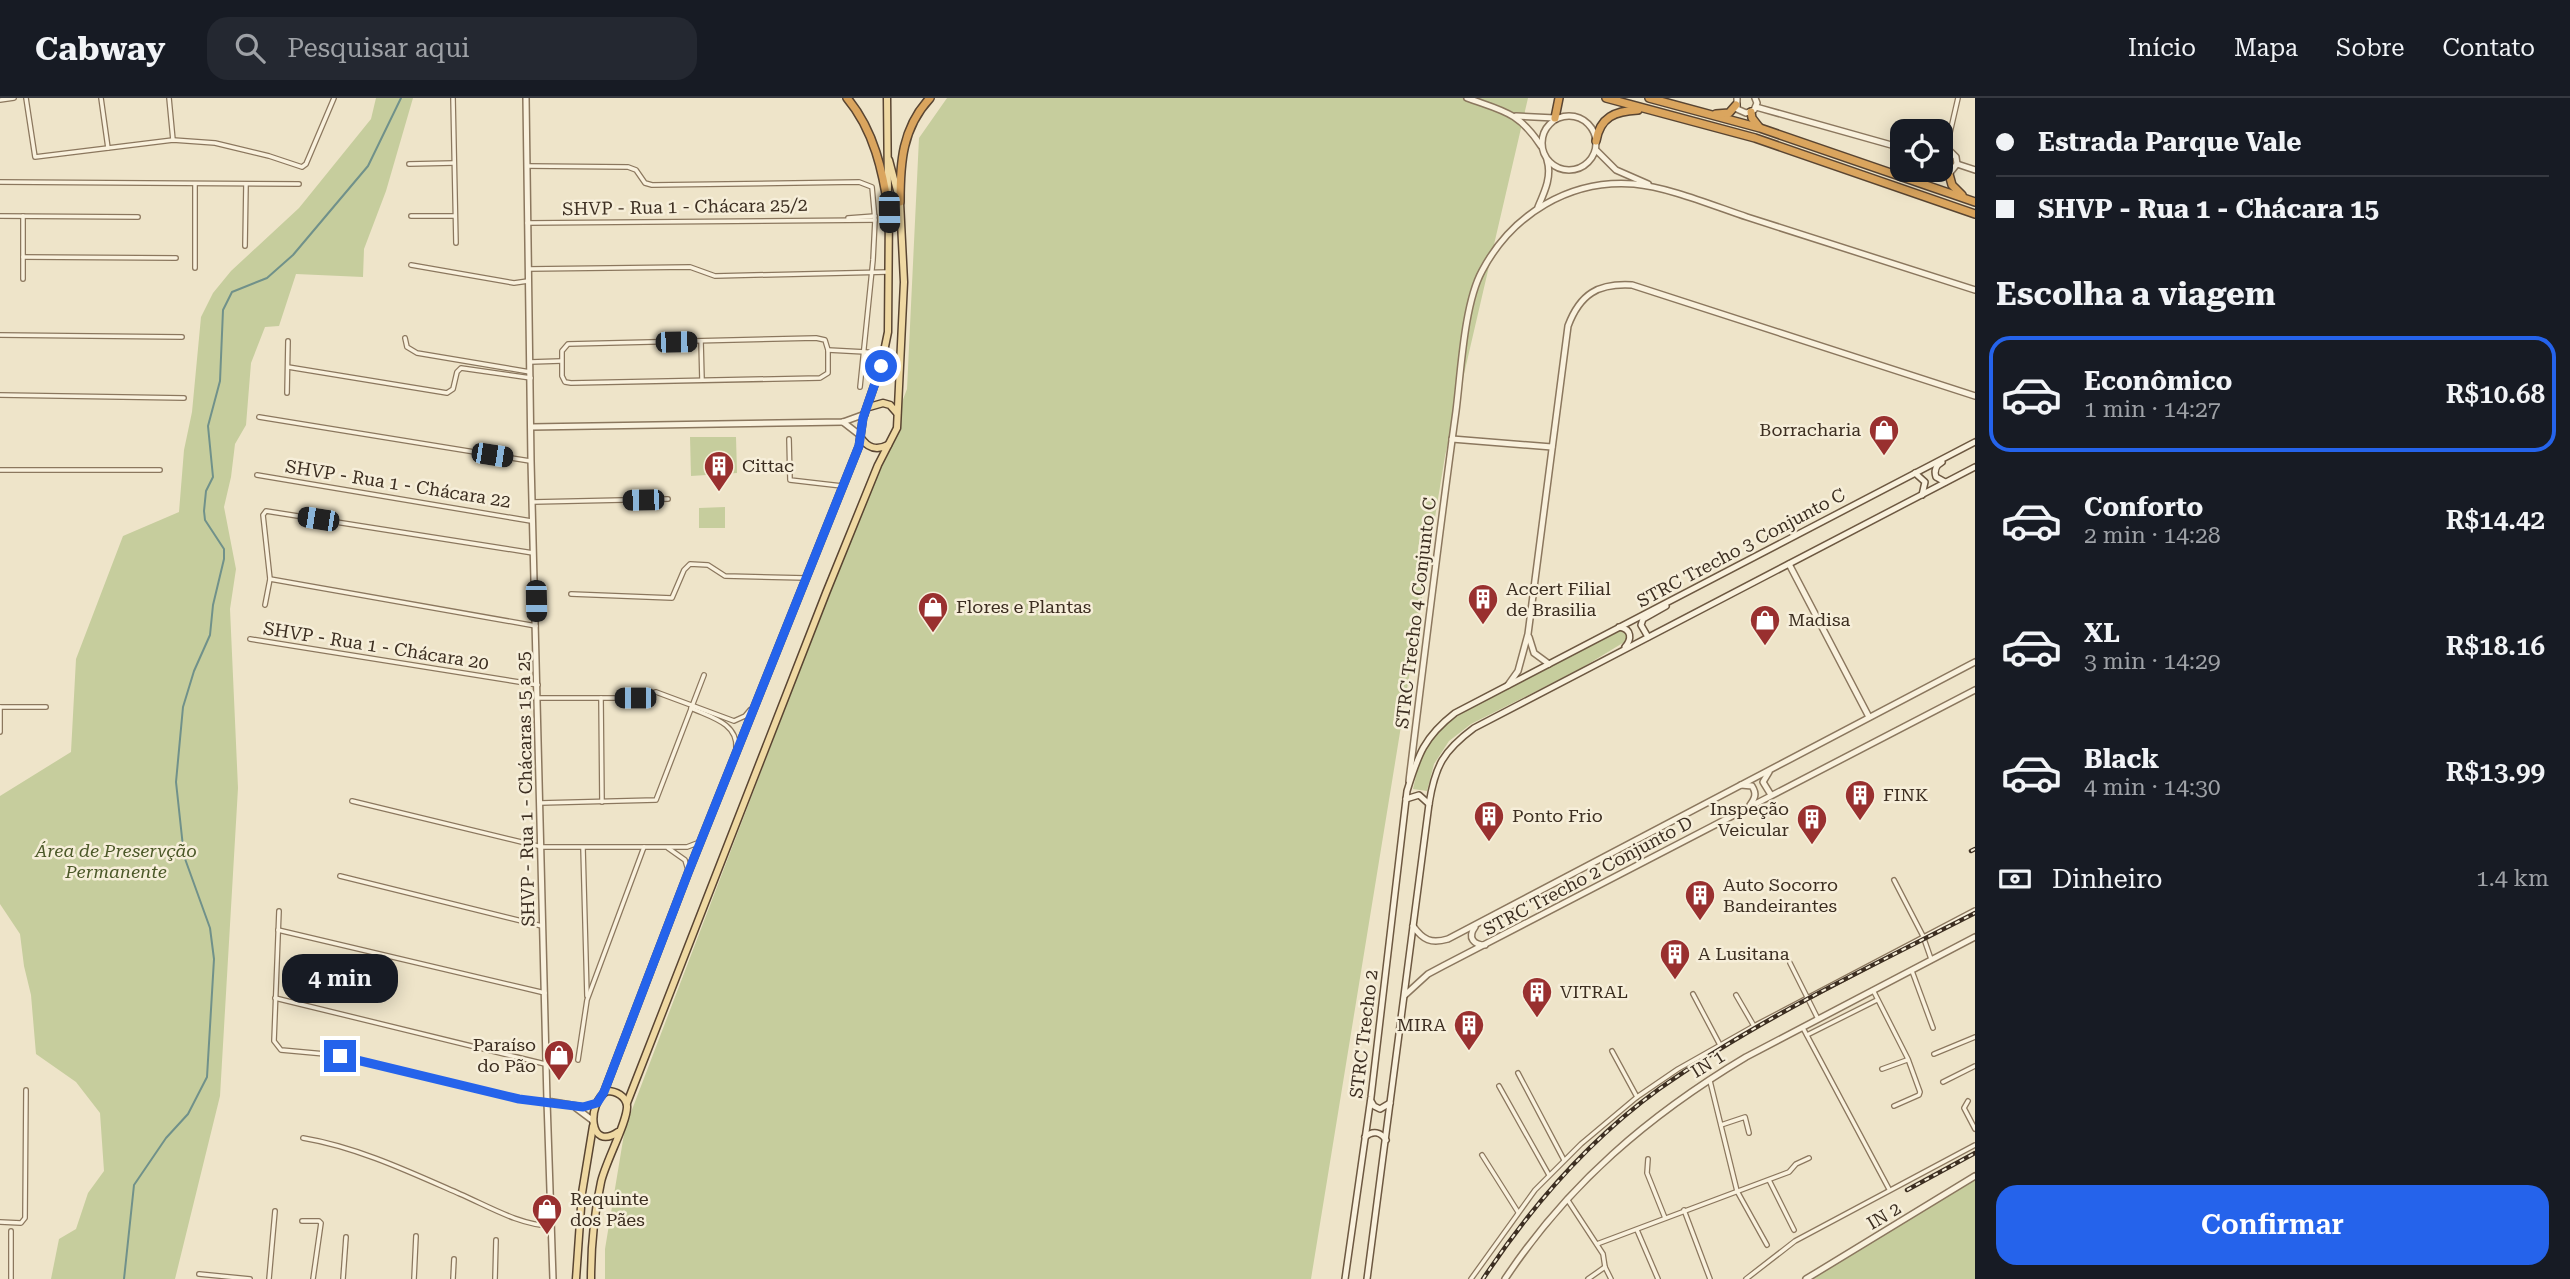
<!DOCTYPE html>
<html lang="pt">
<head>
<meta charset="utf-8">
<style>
  body { margin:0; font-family:"Roboto Serif",serif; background:#242831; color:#f1f3f6; height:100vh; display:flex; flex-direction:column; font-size:26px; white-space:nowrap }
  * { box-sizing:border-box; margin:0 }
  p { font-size:23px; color:#9ea1a6 }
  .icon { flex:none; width:38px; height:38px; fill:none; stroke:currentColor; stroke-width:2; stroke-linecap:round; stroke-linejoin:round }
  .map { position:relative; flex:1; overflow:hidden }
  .details { display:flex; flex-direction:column; background:#171b24; width:595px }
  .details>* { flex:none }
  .banner { display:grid; align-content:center; height:154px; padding:0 21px; background:#171b24 }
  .tools { position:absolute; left:1890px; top:21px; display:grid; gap:14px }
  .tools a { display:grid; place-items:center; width:63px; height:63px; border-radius:14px; background:#171b24; box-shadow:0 4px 18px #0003; font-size:35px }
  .end { position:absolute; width:32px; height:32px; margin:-16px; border:9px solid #2563eb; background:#fff; box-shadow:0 0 0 4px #fff }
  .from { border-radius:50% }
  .bubble { position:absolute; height:49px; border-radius:21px; background:#171b24; box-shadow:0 4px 18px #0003; font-size:23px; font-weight:600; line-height:49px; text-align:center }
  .car { position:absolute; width:21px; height:42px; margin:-21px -10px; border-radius:9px; box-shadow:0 0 5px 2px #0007; background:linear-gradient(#222 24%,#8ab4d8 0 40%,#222 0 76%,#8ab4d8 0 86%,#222 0) }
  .banner b { display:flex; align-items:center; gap:24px; height:66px; font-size:26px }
  .banner b+b { border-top:2px solid #363941 }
  .banner i { width:18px; height:18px; background:#f1f3f6 }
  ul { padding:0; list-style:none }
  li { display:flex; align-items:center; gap:21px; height:116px; margin:0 14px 10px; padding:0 7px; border:4px solid transparent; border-radius:21px }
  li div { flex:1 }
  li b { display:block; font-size:26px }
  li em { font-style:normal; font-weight:600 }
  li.active { border-color:#2563eb }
  li>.icon { width:63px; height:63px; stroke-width:1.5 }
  h2 { padding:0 21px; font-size:32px; line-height:84px }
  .pay { display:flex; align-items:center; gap:18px; height:77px; padding:0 21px; font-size:26px }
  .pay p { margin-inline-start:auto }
  .cta { display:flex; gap:14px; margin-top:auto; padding:14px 21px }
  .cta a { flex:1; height:80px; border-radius:21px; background:#2563eb; color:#fff; font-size:28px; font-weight:600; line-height:80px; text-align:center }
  header { display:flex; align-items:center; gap:42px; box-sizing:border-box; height:98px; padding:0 35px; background:#171b24; border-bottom:2px solid #363941 }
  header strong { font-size:33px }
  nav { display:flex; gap:38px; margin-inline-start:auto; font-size:24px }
  .search { width:490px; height:63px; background:#242831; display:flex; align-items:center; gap:18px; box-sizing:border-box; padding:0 24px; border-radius:21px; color:#9ea1a6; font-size:26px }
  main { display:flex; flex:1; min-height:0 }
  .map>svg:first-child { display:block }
  .green { fill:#c6cd9d }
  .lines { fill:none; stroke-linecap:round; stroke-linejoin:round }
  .stream { stroke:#70918a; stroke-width:2 }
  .minor-casing { stroke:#8b775e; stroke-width:6 }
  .tertiary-casing { stroke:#8b775e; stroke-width:8 }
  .secondary-casing { stroke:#6d5841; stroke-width:8 }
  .primary-casing { stroke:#594532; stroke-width:9 }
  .motorway-casing { stroke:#594532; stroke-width:10 }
  .minor { stroke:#f9f1dd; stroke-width:3.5 }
  .tertiary { stroke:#f9f1dd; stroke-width:5 }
  .secondary { stroke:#f9f1dd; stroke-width:5 }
  .primary { stroke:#efd9a3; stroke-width:6 }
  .motorway { stroke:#daa55e; stroke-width:7 }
  .rail-casing { stroke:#3c2e21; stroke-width:4.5 }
  .rail { stroke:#f6eed9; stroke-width:2; stroke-dasharray:5; stroke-linecap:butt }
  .route { stroke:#2563eb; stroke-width:9 }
  .labels { text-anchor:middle; stroke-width:5; stroke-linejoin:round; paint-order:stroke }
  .street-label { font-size:18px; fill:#3c2e21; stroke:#f6eed9 }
  .poi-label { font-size:18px; fill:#3c2e21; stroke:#f6eed9; text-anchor:start }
  .park-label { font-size:18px; font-style:italic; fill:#4b5828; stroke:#f6eed9 }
</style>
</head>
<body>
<header>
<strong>Cabway</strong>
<div class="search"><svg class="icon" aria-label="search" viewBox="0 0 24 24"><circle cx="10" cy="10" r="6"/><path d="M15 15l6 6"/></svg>Pesquisar aqui</div>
<nav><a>Início</a><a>Mapa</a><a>Sobre</a><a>Contato</a></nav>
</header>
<main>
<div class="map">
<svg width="1975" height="1181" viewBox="0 0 1975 1181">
  <rect width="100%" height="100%" fill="#eee4c9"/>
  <g class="green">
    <polygon points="376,0 413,0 386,93 364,151 363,179 296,176 279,228 265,229 251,265 246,327 235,346 231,379 224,409 236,471 230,511 238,690 220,998 175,1181 51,1181 59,1141 76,1131 88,1095 104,1073 100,1015 76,984 36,956 31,897 24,868 20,836 0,806 0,698 71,654 76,561 123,438 179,414 184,352 192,314 201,219 213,195 231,173 299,110 371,21"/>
    <polygon points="947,0 1528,0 1445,358 1311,1181 605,1181 605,1151 625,1030 907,291 919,40"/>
    <polygon points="690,339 736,339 737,375 691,378"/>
    <polygon points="725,409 725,430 699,430 699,410"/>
    <polygon points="1620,533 1627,537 1626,543 1580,571 1471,626 1449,643 1434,666 1427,693 1413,691 1420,660 1438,633 1463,614"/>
    <polygon points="1975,1078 1975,1181 1806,1181"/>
  </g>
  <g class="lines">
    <polyline class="stream" points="124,1181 134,1087 166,1040 188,1016 207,979 214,861 210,830 184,758 176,684 183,609 194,573 210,537 213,507 224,461 224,451 205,422 204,413 206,393 213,379 208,328 220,283 223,212 232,194 267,180 293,157 368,68 401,0"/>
    <g class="minor-casing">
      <g id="minor">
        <polyline points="26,0 35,59 173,42 215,45 269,58 302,69 306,66 334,0"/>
        <polyline points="101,0 108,50"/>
        <polyline points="169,0 173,42"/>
        <polyline points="453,0 456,145"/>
        <polyline points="0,2 14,0"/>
        <polyline points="1946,52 1958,0"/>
        <polyline points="409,66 454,65"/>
        <polyline points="528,68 628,69 636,72 645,85 652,87 859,84 872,89 875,122 873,162 860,289"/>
        <polyline points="0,84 299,86"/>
        <polyline points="195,86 195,170"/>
        <polyline points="0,118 138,119"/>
        <polyline points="411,118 455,118"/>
        <polyline points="848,120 875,118"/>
        <polyline points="527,125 875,122"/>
        <polyline points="245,148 246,86"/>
        <polyline points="23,159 176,160"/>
        <polyline points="411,167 514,185 528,183"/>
        <polyline points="528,171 690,169 715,178 888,174"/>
        <polyline points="23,181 23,118"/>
        <polyline points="0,237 182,239"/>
        <polyline points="405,240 407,249 417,255 530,274"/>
        <polygon points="816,240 825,242 828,252 828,275 820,280 571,285 565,284 562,278 562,253 568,246"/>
        <polyline points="701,243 702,282"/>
        <polyline points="828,252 884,255"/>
        <polyline points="530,264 561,263"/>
        <polyline points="288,269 447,295 453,291 457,274 461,270 531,280"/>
        <polyline points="287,295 288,243"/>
        <polyline points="0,297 184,300"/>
        <polyline points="259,319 530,363"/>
        <polyline points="789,341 790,382 842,388"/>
        <polyline points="0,372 160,372"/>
        <polyline points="257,377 531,423"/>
        <polyline points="533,404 668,401"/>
        <polyline points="270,481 536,528"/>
        <polyline points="571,496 672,500 684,472 690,466 708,467 725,478 806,480"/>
        <polyline points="265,507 270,481 263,417 266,413 533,455"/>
        <polyline points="250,541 538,587"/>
        <polyline points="538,600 635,600 656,594 734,623 745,618 750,612"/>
        <polyline points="601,600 602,704"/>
        <polyline points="0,609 46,609"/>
        <path d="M691,610C710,619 738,625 736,650"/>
        <polyline points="0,634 0,609"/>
        <polyline points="352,703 542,749 687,749 700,744"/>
        <polyline points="540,705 656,702 704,577"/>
        <polyline points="583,750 587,898"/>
        <polyline points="668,750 685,762 688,772"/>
        <polyline points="340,778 542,828"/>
        <polyline points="1894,782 1923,838 1931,861"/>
        <polyline points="279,813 274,943 281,952 336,957 519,1001 547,1003"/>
        <polyline points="278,832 545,895"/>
        <polyline points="1790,865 1818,921"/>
        <polyline points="1912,873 1933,930"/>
        <polyline points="1873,892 1908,961 1920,994 1919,997 1894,1008"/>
        <polyline points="1693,896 1720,947"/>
        <polyline points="1736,897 1754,928"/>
        <polyline points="275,900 545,966"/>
        <polyline points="1803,930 1889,1091"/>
        <polyline points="1807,937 1877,902"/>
        <polyline points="1612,953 1637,999"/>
        <polyline points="1934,956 1975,939"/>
        <polyline points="578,962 587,902 644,749"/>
        <polyline points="1882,971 1907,962"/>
        <polyline points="1518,975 1564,1062"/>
        <polyline points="1710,983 1737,1093 1767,1147"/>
        <polyline points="1943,984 1975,968"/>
        <polyline points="1499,988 1549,1077"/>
        <polyline points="1968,1003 1964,1010 1975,1031"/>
        <polyline points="1721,1027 1745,1019 1749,1035"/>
        <path d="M303,1040C357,1049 410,1074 460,1096C488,1108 519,1127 551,1128"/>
        <polyline points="1482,1057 1518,1114"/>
        <polyline points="1648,1061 1647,1075 1665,1120"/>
        <polyline points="1769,1082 1794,1132"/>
        <polyline points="1567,1101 1603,1156 1605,1169 1611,1181"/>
        <polyline points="1684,1112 1710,1181"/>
        <polyline points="302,1123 319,1123 321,1125 313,1181"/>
        <polyline points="0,1124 21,1125 25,1120 26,992"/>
        <polyline points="1637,1132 1658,1181"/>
        <polyline points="1597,1146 1789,1074 1796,1066 1809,1060"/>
        <polyline points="199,1176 250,1181"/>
        <polyline points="11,1181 11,1133"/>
        <polyline points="269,1181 275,1113"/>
        <polyline points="343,1181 346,1139"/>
        <polyline points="414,1181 416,1138"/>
        <polyline points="453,1181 454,1161"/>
        <polyline points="495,1181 496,1142"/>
        <polyline points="1471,1181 1535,1092 1581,1046 1637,999 1678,971 1754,928 1975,812"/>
        <polyline points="1588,1181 1605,1169"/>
        <polyline points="1746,1181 1795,1143 1975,1047"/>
      </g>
    </g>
    <g class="tertiary-casing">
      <g id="tertiary">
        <polyline points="526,0 531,363 547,1003 583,1009 597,1005"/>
        <path d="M1467,0C1503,13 1519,14 1541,48"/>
        <polyline points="1737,0 1737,11 1746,15 1754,12 1757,5 1755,0"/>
        <polyline points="1756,9 1902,50"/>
        <circle cx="1569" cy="45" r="27"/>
        <polyline points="1516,18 1555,20"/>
        <polyline points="1596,52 1616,72 1648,86"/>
        <polyline points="1957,66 1975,72"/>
        <polyline points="1935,72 1939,75 1949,76 1957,66 1956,59 1951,54 1941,53"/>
        <path d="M1538,109C1545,93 1552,78 1547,62"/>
        <polyline points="843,324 861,338"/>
        <polyline points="531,329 843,324 865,316"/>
        <polyline points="1452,341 1552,349"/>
        <polyline points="1789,466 1869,619"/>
        <polyline points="1529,539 1534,555 1549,566"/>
        <path d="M1508,587L1518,573L1528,536L1568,228C1580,196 1598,185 1632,187L1975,298"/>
        <polyline points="1769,674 1763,684 1771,697"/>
        <path d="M1409,683C1424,560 1439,436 1456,313C1461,274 1464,206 1482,173C1512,116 1570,81 1634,86C1668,89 1714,108 1747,119C1823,143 1899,167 1975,192"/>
        <path d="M1741,687L1752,688C1757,696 1755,700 1750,707"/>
        <path d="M1413,828C1423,842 1431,846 1448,841L1975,564"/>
        <path d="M1475,829C1467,840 1474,847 1485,847"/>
        <polyline points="1405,897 1428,876 1443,868 1975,592"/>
        <polyline points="547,1003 553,1181"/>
        <polyline points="576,1010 592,1022"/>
        <path d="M1505,1181C1568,1086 1649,1017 1746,959L1975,839"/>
        <polyline points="1806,1181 1975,1078"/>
      </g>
    </g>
    <g class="secondary-casing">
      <g id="secondary">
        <path d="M1942,364C1935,368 1934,373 1936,379L1945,384"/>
        <polyline points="1915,375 1925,384 1922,397"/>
        <path d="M1619,529C1632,531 1632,541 1625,549"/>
        <polyline points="1648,539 1641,527 1643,521 1666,508"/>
        <polyline points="1406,701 1419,697 1429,706"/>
        <polyline points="1371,1003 1374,1008 1380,1011 1390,1005"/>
        <path d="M1365,1039C1373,1032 1381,1034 1386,1042"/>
        <path d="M1345,1181L1371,999L1407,693C1418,657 1424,639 1455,615L1975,344"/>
        <path d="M1367,1181L1429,706C1435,668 1443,653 1474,630L1975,369"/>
      </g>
    </g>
    <g class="primary-casing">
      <g id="primary">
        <polyline points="887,0 888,93"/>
        <polyline points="869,309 883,305 890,307 897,315"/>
        <path d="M861,340C868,350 876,353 888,347"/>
        <polyline points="604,994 688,775 859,348 863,320 881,268 888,234 889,110"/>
        <polyline points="627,1005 826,495 878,367 897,330 904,184 900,104 889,62"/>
        <polyline points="576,1181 582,1095 593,1028"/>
        <path d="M591,1181C591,1148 594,1116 601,1084C605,1065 628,1023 627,1008C626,998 616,993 607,993C586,1006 589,1054 618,1034"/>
      </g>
    </g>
    <g class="motorway-casing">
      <g id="motorway">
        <path d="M847,0C874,32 883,74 889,114"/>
        <polyline points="1606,0 1755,40 1975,116"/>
        <polyline points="1649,0 1760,30 1975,104"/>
        <polyline points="1751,14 1752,20 1759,29"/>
        <polyline points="1716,16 1729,15 1736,7"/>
        <polyline points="1555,20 1559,0"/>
        <path d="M1596,43C1600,19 1615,13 1638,12"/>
        <polyline points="1899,76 1926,72"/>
        <polyline points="1949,76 1952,87 1962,97"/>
        <path d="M900,104C900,65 902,30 930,0"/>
      </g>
    </g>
    <use href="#minor" class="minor"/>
    <use href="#tertiary" class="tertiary"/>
    <use href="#secondary" class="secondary"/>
    <use href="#primary" class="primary"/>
    <use href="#motorway" class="motorway"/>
    <g class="rail-casing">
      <g id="rail">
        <polyline points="1971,753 1975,751"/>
        <polyline points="1907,1092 1975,1055"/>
        <path d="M1483,1181C1530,1110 1590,1041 1659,991C1758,921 1868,870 1975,815"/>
      </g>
    </g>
    <use href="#rail" class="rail"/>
  </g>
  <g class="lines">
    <polyline class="route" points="340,958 519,1001 583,1009 597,1005 604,994 688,775 859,348 863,320 881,268"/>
  </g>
  <defs>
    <g id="shop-pin" transform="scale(1.575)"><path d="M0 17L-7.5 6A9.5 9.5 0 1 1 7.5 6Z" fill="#99302f" stroke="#f6eed9"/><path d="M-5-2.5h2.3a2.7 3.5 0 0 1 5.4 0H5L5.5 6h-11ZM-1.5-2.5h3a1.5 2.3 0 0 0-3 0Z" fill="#fff"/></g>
    <g id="building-pin" transform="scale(1.575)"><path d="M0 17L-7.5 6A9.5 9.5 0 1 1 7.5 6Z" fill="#99302f" stroke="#f6eed9"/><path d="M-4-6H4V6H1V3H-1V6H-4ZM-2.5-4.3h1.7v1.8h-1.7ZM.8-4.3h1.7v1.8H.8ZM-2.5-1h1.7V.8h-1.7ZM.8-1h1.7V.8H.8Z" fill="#fff"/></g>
  </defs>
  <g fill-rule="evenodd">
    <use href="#shop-pin" x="1884" y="332"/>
    <use href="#building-pin" x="719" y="368"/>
    <use href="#building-pin" x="1483" y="501"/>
    <use href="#shop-pin" x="933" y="509"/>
    <use href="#shop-pin" x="1765" y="522"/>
    <use href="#building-pin" x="1860" y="697"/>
    <use href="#building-pin" x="1489" y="718"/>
    <use href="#building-pin" x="1812" y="721"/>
    <use href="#building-pin" x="1700" y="797"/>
    <use href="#building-pin" x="1675" y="856"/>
    <use href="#building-pin" x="1537" y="894"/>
    <use href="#building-pin" x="1469" y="927"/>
    <use href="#shop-pin" x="559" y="957"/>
    <use href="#shop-pin" x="547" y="1111"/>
  </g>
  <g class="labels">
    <g class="street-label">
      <text transform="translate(685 109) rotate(-1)" y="6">SHVP - Rua 1 - Chácara 25/2</text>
      <text transform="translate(398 386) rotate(9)" y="6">SHVP - Rua 1 - Chácara 22</text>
      <text transform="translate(1741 450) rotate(-28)" y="6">STRC Trecho 3 Conjunto C</text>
      <text transform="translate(1416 515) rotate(-83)" y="6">STRC Trecho 4 Conjunto C</text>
      <text transform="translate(376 548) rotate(9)" y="6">SHVP - Rua 1 - Chácara 20</text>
      <text transform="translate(526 691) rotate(-91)" y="6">SHVP - Rua 1 - Chácaras 15 a 25</text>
      <text transform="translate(1588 778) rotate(-28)" y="6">STRC Trecho 2 Conjunto D</text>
      <text transform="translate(1364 936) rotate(-83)" y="6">STRC Trecho 2</text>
      <text transform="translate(1708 966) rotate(-32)" y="6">IN 1</text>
      <text transform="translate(1884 1118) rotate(-31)" y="6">IN 2</text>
    </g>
    <g class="poi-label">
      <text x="1861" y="338" text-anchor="end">Borracharia</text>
      <text x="742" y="374">Cittac</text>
      <text x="1506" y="497">Accert Filial<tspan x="1506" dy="21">de Brasilia</tspan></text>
      <text x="956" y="515">Flores e Plantas</text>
      <text x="1788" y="528">Madisa</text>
      <text x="1883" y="703">FINK</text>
      <text x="1789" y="717" text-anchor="end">Inspeção<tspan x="1789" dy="21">Veicular</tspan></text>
      <text x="1512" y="724">Ponto Frio</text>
      <text x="1723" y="793">Auto Socorro<tspan x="1723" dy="21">Bandeirantes</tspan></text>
      <text x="1698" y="862">A Lusitana</text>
      <text x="1560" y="900">VITRAL</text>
      <text x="1446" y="933" text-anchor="end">MIRA</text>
      <text x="536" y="953" text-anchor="end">Paraíso<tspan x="536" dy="21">do Pão</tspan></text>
      <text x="570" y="1107">Requinte<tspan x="570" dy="21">dos Pães</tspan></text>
    </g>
    <g class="park-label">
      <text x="116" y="759">Área de Preservção<tspan x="116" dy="21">Permanente</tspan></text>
    </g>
  </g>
</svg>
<div class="tools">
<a><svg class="icon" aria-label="locate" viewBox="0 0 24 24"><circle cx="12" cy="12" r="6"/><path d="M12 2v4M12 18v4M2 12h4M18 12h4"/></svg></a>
</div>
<i class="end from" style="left:881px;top:268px"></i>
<i class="end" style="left:340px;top:958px"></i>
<div class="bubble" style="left:282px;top:856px;width:116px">4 min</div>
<i class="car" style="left:889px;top:114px;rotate:179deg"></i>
<i class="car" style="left:676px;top:244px;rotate:89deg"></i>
<i class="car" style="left:492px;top:357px;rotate:99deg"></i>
<i class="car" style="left:643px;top:402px;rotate:269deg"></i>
<i class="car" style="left:318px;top:421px;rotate:279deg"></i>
<i class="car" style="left:536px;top:503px;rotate:179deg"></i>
<i class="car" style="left:635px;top:600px;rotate:270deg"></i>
</div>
<section class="details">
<div class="banner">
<b><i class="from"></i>Estrada Parque Vale</b>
<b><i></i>SHVP - Rua 1 - Chácara 15</b>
</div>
<h2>Escolha a viagem</h2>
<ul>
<li class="active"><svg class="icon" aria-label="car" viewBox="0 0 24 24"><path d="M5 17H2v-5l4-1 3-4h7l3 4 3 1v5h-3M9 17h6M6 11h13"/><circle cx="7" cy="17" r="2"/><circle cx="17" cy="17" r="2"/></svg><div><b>Econômico</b><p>1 min · 14:27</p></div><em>R$10.68</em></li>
<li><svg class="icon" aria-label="car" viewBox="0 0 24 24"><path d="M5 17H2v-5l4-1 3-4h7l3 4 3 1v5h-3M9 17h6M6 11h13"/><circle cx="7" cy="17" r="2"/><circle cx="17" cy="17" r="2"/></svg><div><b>Conforto</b><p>2 min · 14:28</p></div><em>R$14.42</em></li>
<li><svg class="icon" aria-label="car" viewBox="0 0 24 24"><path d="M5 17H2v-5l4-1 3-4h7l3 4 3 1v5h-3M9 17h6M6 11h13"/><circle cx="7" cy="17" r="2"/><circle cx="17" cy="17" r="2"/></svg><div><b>XL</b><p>3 min · 14:29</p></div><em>R$18.16</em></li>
<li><svg class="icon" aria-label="car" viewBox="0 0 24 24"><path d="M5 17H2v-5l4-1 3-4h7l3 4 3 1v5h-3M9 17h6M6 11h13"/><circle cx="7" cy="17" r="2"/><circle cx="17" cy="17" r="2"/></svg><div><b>Black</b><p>4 min · 14:30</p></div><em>R$13.99</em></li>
</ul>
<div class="pay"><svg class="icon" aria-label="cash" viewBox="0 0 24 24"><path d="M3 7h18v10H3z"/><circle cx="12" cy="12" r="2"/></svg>Dinheiro<p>1.4 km</p></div>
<div class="cta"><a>Confirmar</a></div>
</section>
</main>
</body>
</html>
